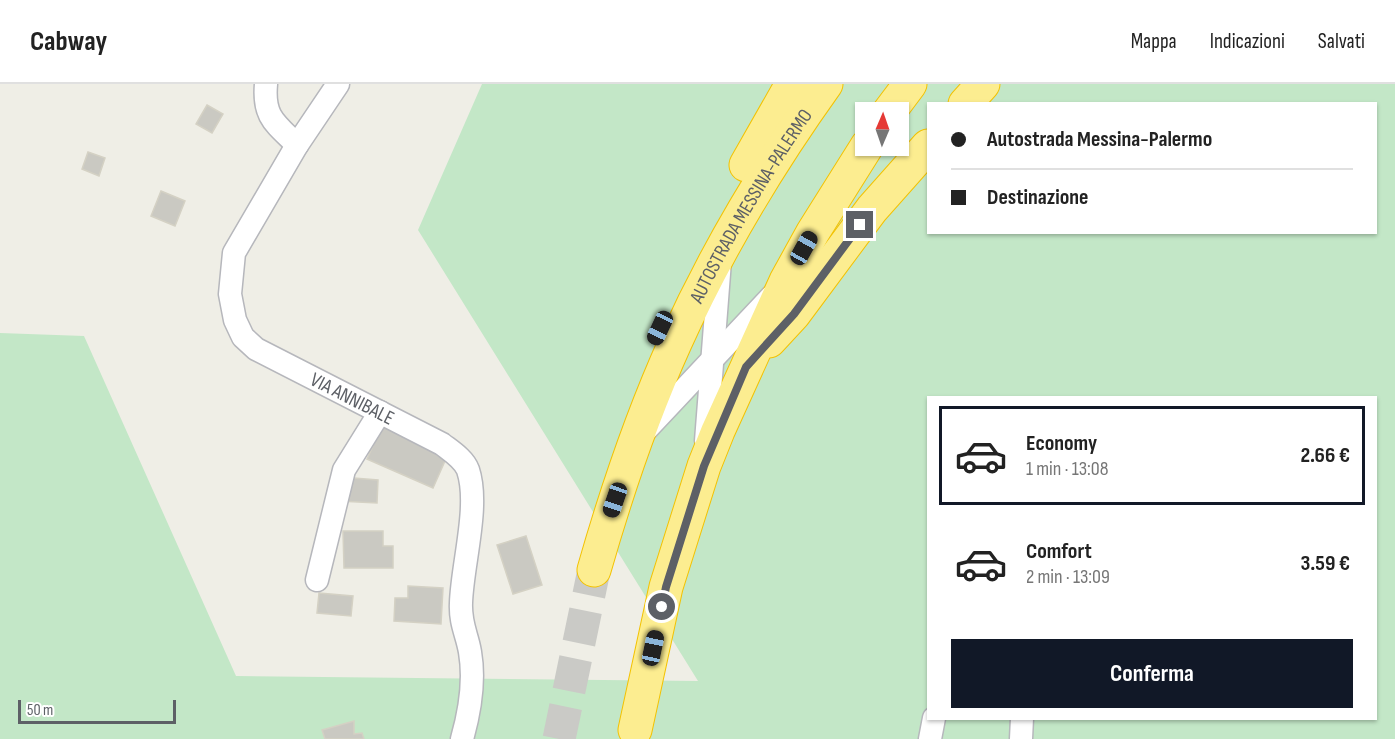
<!DOCTYPE html>
<html lang="it">
<head>
<meta charset="utf-8">
<style>
  body { margin:0; font-family:"Sofia Sans Condensed",sans-serif; background:#f6f6f6; color:#222; height:100vh; display:flex; flex-direction:column; font-size:22px; white-space:nowrap }
  * { box-sizing:border-box; margin:0 }
  p { font-size:20px; color:#767676 }
  .icon { flex:none; width:33px; height:33px; fill:none; stroke:currentColor; stroke-width:2; stroke-linecap:round; stroke-linejoin:round }
  .map { position:relative; flex:1; overflow:hidden }
  .sheet { position:absolute; left:927px; top:312px; width:450px; height:324px; display:flex; flex-direction:column; background:#fff; border-radius:0px; box-shadow:0 2px 4px #0004 }
  .sheet>* { flex:none }
  .top-card { position:absolute; left:927px; top:18px; width:450px; height:132px; border-radius:0px; box-shadow:0 2px 4px #0004; display:grid; align-content:center; height:132px; padding:0 24px; background:#fff }
  .needle { width:39px; rotate:2deg }
  .buttons { position:absolute; left:855px; top:18px; display:grid; gap:12px }
  .buttons a { display:grid; place-items:center; width:54px; height:54px; border-radius:0px; background:#fff; box-shadow:0 2px 4px #0004; font-size:30px }
  .scale { position:absolute; left:18px; bottom:15px; width:158px; box-sizing:border-box; padding-left:6px; border:3px solid #5d6066; border-top:0; font-size:16px; line-height:21px; white-space:nowrap; color:#5d6066; -webkit-text-stroke:4px #fff; paint-order:stroke }
  .end { position:absolute; width:27px; height:27px; margin:-14px; border:8px solid #5d6066; background:#fff; box-shadow:0 0 0 3px #fff }
  .from { border-radius:50% }
  .car { position:absolute; width:18px; height:36px; margin:-18px -9px; border-radius:8px; box-shadow:0 0 4px 2px #0007; background:linear-gradient(#222 24%,#8ab4d8 0 40%,#222 0 76%,#8ab4d8 0 86%,#222 0) }
  .top-card b { display:flex; align-items:center; gap:21px; height:57px; font-size:22px }
  .top-card b+b { border-top:2px solid #e0e0e0 }
  .top-card i { width:15px; height:15px; background:#222 }
  ul { padding:10px 0 0; list-style:none }
  li { display:flex; align-items:center; gap:18px; height:99px; margin:0 12px 9px; padding:0 12px; border:3px solid transparent; border-radius:0px }
  li div { flex:1 }
  li b { display:block; font-size:22px }
  li em { font-style:normal; font-weight:700 }
  li.current { border-color:#111827 }
  li>.icon { width:54px; height:54px; stroke-width:1.5 }
  .primary-button { display:flex; gap:12px; margin-top:auto; padding:12px 24px }
  .primary-button a { flex:1; height:69px; border-radius:0px; background:#111827; color:#fff; font-size:24px; font-weight:700; line-height:69px; text-align:center }
  header { display:flex; align-items:center; gap:36px; box-sizing:border-box; height:84px; padding:0 30px; background:#fff; border-bottom:2px solid #e0e0e0 }
  header strong { font-size:28px }
  nav { display:flex; gap:33px; margin-inline-start:auto; font-size:21px }
  .map>svg:first-child { display:block }
  .green { fill:#c3e7c7; fill-rule:evenodd }
  .building { fill:#cac9c2; stroke:#d4d1c4; stroke-width:1.5 }
  .lines { fill:none; stroke-linecap:round; stroke-linejoin:round }
  .highway-tunnel { stroke:#cacac6; stroke-width:33; stroke-dasharray:33 16; stroke-linecap:butt }
  .minor-casing { stroke:#b6b7bc; stroke-width:25 }
  .highway-casing { stroke:#f3c202; stroke-width:35 }
  .minor { stroke:#fff; stroke-width:22 }
  .highway { stroke:#fced90; stroke-width:33 }
  .route { stroke:#5d6066; stroke-width:8 }
  .labels { text-anchor:middle; stroke-width:5; stroke-linejoin:round; paint-order:stroke }
  .street-label { font-size:20px; fill:#5d6066; stroke:#fff }
</style>
</head>
<body>
<header>
<strong>Cabway</strong>
<nav><a>Mappa</a><a>Indicazioni</a><a>Salvati</a></nav>
</header>
<div class="map">
<svg width="1395" height="655" viewBox="0 0 1395 655">
  <rect width="100%" height="100%" fill="#efeee6"/>
  <path class="green" d="M482,0H1395V655H0V249L84,252L236,592L698,597L418,146ZM928,20H1376V148H928ZM866,28H898V62H866ZM928,314H1376V634H928Z"/>
  <g class="building">
    <polygon points="207,21 223,30 212,49 196,40"/>
    <polygon points="88,68 105,74 99,92 82,85"/>
    <polygon points="161,107 185,117 175,142 151,132"/>
    <polygon points="383,340 449,368 433,404 367,375"/>
    <polygon points="341,393 378,396 377,419 339,417"/>
    <polygon points="343,447 383,447 383,462 393,462 393,484 344,484"/>
    <polygon points="526,452 542,501 513,510 497,461"/>
    <polygon points="408,502 443,504 441,540 394,537 395,514 408,514"/>
    <polygon points="319,509 353,512 351,532 317,529"/>
    <polygon points="354,637 354,650 362,649 364,655 325,655 322,646"/>
  </g>
  <g class="lines">
    <polyline class="highway-tunnel" points="559,655 594,486"/>
    <g class="minor-casing">
      <g id="minor">
        <path d="M266,0C263,33 275,39 297,61"/>
        <path id="s1" d="M338,0L297,61L234,169L230,210L235,236L243,253L256,265L442,360C451,367 464,375 468,386C480,422 462,481 461,519C460,540 467,550 470,568C475,597 470,627 462,655"/>
        <polyline points="645,347 772,212"/>
        <polyline points="706,357 720,177"/>
        <polyline points="317,496 344,386 380,328"/>
        <polyline points="930,655 934,634"/>
        <polyline points="1021,655 1022,634"/>
      </g>
    </g>
    <g class="highway-casing">
      <g id="highway">
        <polyline points="965,20 983,0"/>
        <polyline points="889,28 910,0"/>
        <polyline points="746,81 792,0"/>
        <polyline points="769,257 794,230 872,125 928,62"/>
        <path id="s2" d="M594,486C616,409 642,332 675,259C716,168 768,81 826,0"/>
        <polyline points="635,646 666,503 704,382 718,347 786,197 813,148 867,62"/>
      </g>
    </g>
    <use href="#minor" class="minor"/>
    <use href="#highway" class="highway"/>
  </g>
  <g class="lines">
    <polyline class="route" points="662,523 666,503 704,382 746,283 794,230 860,141"/>
  </g>
  <g class="labels">
    <g class="street-label">
      <text dy="7" stroke="none"><textPath href="#s2" startOffset="398">AUTOSTRADA MESSINA-PALERMO</textPath></text>
      <text dy="7" stroke="none"><textPath href="#s1" startOffset="411">VIA ANNIBALE</textPath></text>
    </g>
  </g>
</svg>
<div class="buttons">
<a><svg class="needle" viewBox="-14 -14 28 28"><path d="M0-13l5 13h-10z" fill="#e53935"/><path d="M0 13l5-13h-10z" fill="#767676"/></svg></a>
</div>
<div class="scale">50 m</div>
<i class="end from" style="left:662px;top:523px"></i>
<i class="end" style="left:860px;top:141px"></i>
<i class="car" style="left:804px;top:164px;rotate:29deg"></i>
<i class="car" style="left:660px;top:244px;rotate:205deg"></i>
<i class="car" style="left:615px;top:416px;rotate:199deg"></i>
<i class="car" style="left:653px;top:564px;rotate:12deg"></i>
<div class="top-card">
<b><i class="from"></i>Autostrada Messina-Palermo</b>
<b><i></i>Destinazione</b>
</div>
<section class="sheet">
<ul>
<li class="current"><svg class="icon" aria-label="car" viewBox="0 0 24 24"><path d="M5 17H2v-5l4-1 3-4h7l3 4 3 1v5h-3M9 17h6M6 11h13"/><circle cx="7" cy="17" r="2"/><circle cx="17" cy="17" r="2"/></svg><div><b>Economy</b><p>1 min · 13:08</p></div><em>2.66 €</em></li>
<li><svg class="icon" aria-label="car" viewBox="0 0 24 24"><path d="M5 17H2v-5l4-1 3-4h7l3 4 3 1v5h-3M9 17h6M6 11h13"/><circle cx="7" cy="17" r="2"/><circle cx="17" cy="17" r="2"/></svg><div><b>Comfort</b><p>2 min · 13:09</p></div><em>3.59 €</em></li>
</ul>
<div class="primary-button"><a>Conferma</a></div>
</section>
</div>
</body>
</html>
